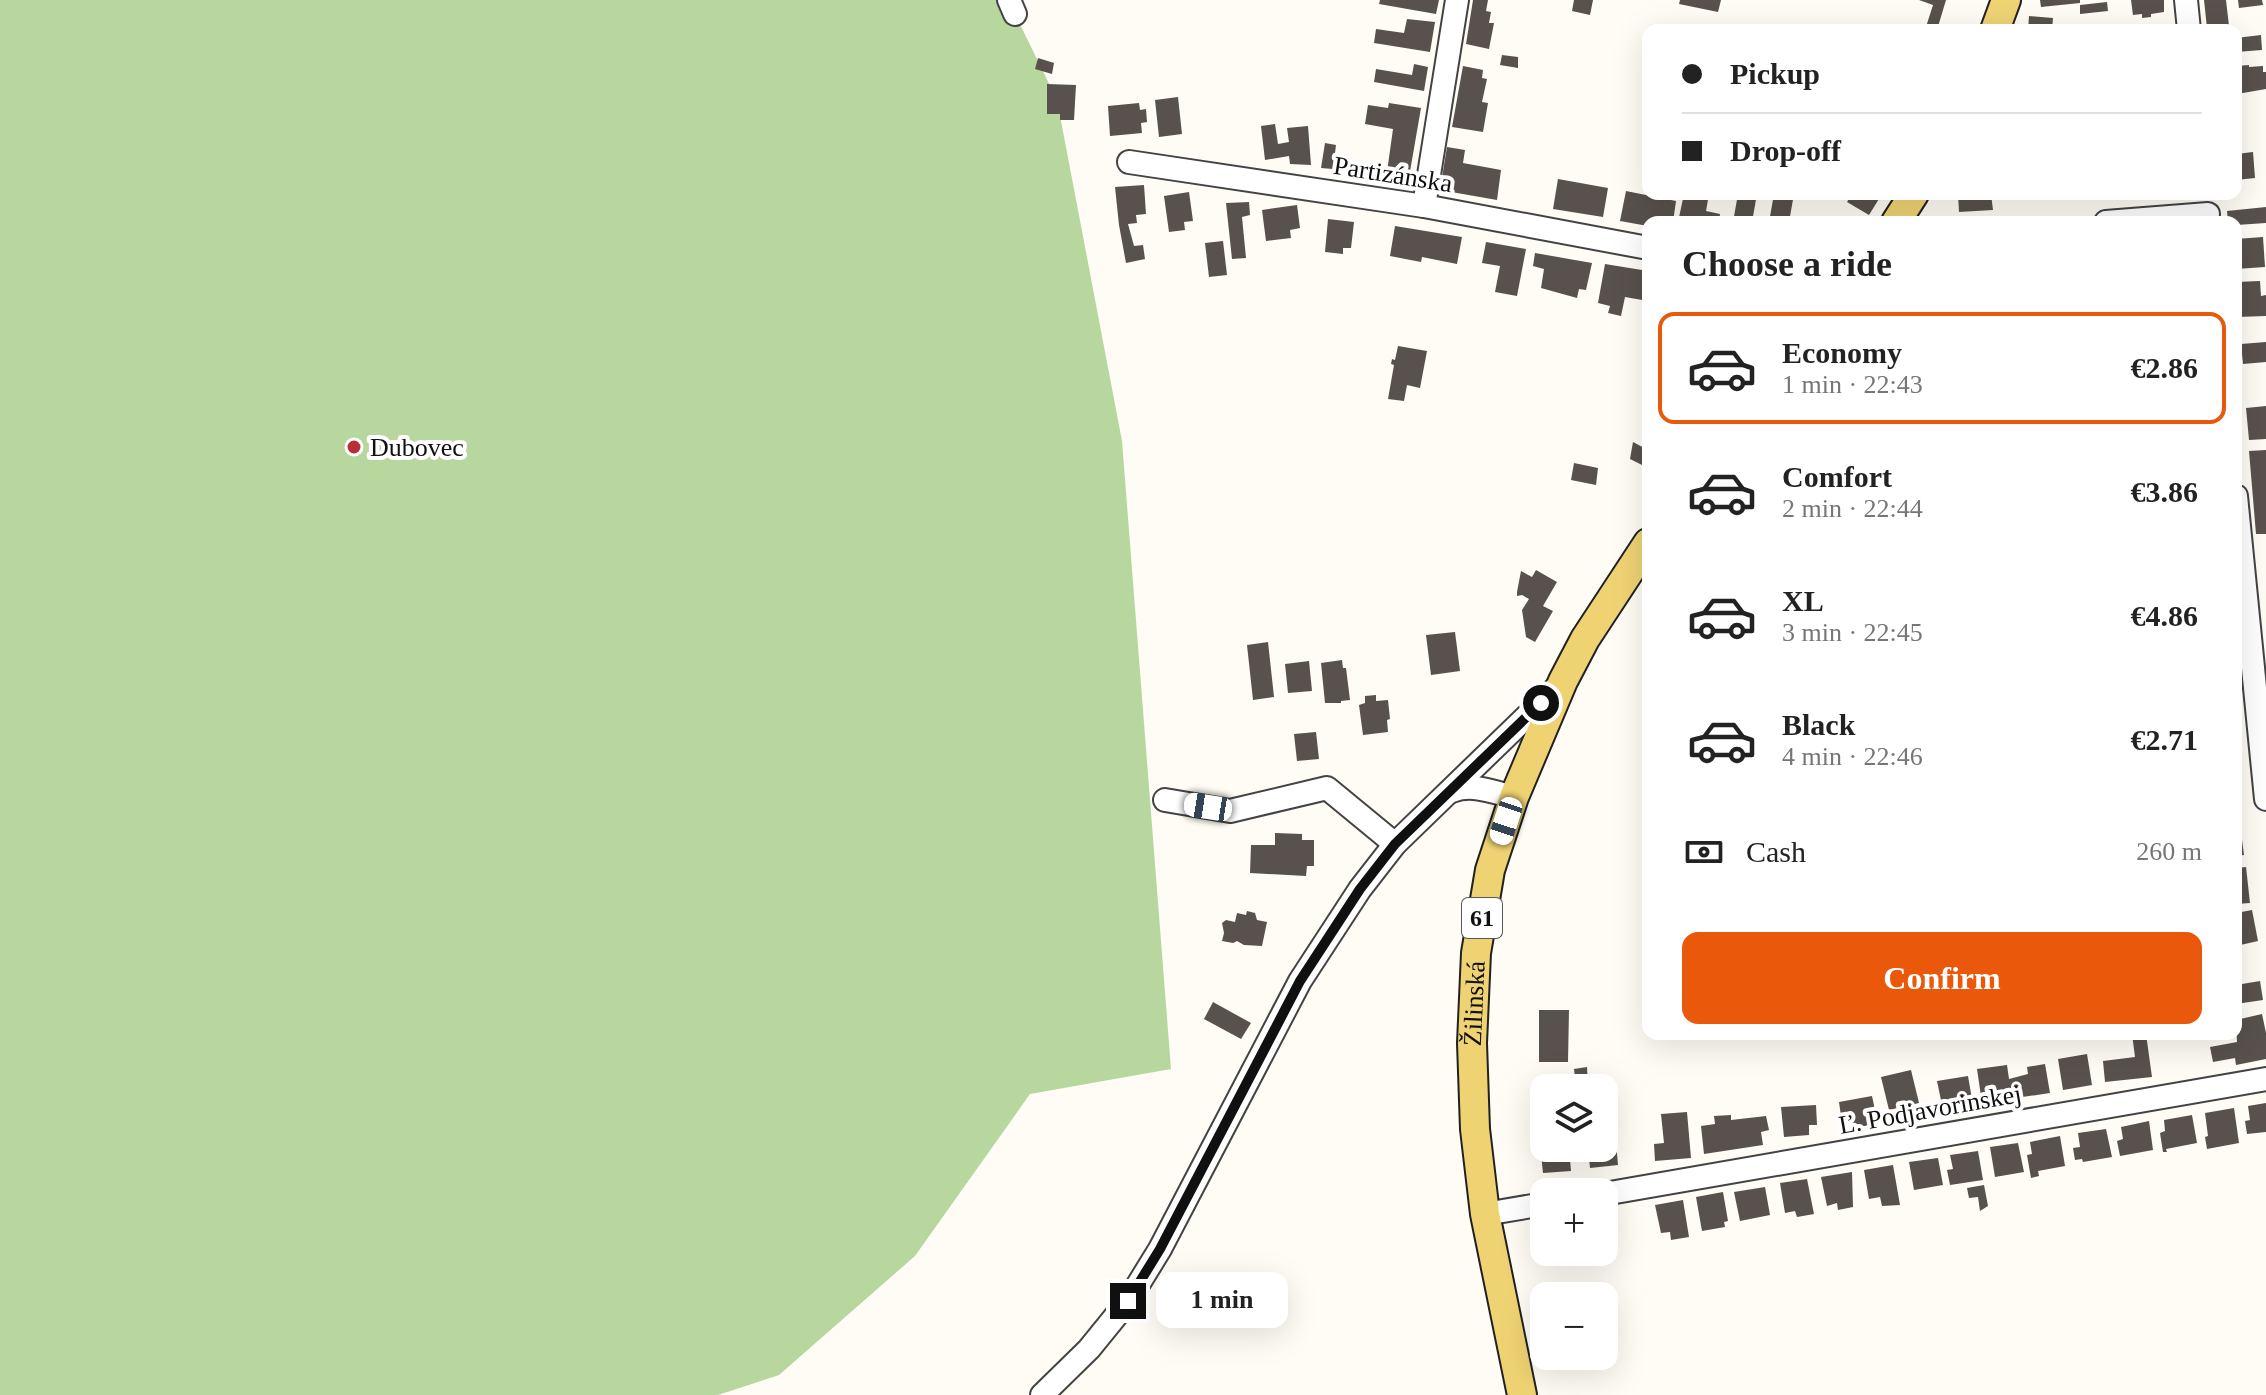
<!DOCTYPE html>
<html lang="en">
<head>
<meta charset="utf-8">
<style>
  body { margin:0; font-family:"Times New Roman",serif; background:#f2f2f2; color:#222; height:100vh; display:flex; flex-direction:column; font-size:30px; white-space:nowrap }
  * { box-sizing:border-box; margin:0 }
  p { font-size:26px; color:#767676 }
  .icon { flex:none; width:44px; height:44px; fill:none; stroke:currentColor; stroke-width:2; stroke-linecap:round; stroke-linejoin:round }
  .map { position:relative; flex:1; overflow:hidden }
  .sheet { position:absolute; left:1642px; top:216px; width:600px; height:824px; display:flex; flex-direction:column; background:#fff; border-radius:16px; box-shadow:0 8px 32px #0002 }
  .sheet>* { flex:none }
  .top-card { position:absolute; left:1642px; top:24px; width:600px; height:176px; border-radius:16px; box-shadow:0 8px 32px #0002; display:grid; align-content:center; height:176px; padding:0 40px; background:#fff }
  .fabs { position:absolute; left:1530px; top:1074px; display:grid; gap:16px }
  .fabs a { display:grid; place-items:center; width:88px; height:88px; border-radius:16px; background:#fff; box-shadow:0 8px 32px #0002; font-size:40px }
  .end { position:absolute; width:36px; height:36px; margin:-18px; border:10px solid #101010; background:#fff; box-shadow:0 0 0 4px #fff }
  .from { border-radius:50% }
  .bubble { position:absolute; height:56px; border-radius:16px; background:#fff; box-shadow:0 8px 32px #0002; font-size:26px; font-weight:700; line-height:56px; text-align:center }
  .car { position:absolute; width:24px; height:48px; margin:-24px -12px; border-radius:10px; box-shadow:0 0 6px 2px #0007; background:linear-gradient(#fff 24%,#345 0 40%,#fff 0 76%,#345 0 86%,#fff 0) }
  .top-card b { display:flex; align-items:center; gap:28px; height:76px; font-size:30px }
  .top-card b+b { border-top:2px solid #e0e0e0 }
  .top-card i { width:20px; height:20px; background:#222 }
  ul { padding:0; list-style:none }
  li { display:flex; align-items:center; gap:24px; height:112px; margin:0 16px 12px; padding:0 24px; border:4px solid transparent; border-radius:16px }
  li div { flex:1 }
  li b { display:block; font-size:30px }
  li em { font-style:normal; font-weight:700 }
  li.current { border-color:#ea580c }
  li>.icon { width:72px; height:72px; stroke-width:1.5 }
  h2 { padding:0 40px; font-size:36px; line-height:96px }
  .pay { display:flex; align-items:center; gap:20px; height:88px; padding:0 40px; font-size:30px }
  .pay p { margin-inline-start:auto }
  .action { display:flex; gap:16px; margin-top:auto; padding:16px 40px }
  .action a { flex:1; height:92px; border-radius:16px; background:#ea580c; color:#fff; font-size:32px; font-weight:700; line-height:92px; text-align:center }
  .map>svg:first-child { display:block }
  .forest { fill:#b7d79f }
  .building { fill:#58514d }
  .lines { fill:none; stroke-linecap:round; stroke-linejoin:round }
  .minor-casing { stroke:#434343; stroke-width:26 }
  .major-casing { stroke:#212121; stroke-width:32 }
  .minor { stroke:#fff; stroke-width:22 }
  .major { stroke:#efd373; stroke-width:28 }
  .route { stroke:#101010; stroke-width:10 }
  .poi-dot { fill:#b73035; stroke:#fff; stroke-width:3 }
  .labels { text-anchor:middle; stroke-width:8; stroke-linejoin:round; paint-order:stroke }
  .shield { fill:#fff; stroke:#585858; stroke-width:2 }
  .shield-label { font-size:24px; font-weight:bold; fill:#101010 }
  .street-label { font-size:26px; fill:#101010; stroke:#fff }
  .poi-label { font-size:26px; fill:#101010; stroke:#fff; text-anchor:start }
</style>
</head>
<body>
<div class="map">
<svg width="2266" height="1395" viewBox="0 0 2266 1395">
  <rect width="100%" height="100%" fill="#fefcf4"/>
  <polygon class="forest" points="0,0 1008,0 1057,100 1122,441 1171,1069 1030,1094 915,1256 779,1375 718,1395 0,1395"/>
  <g class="building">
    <polygon points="1380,0 1439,0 1436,14 1379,4"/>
    <polygon points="1473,0 1488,0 1486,11 1491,12 1489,23 1494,23 1489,49 1466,44"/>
    <polygon points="1574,0 1593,0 1590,15 1572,11"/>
    <polygon points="1680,0 1721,0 1718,12 1679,4"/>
    <polygon points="1919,0 1946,0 1937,30 1925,30 1933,5"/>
    <polygon points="2040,0 2080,0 2080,3 2041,7"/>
    <polygon points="2131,0 2164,0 2164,12 2151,14 2151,17 2142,18 2142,14 2133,15"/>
    <polygon points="2204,0 2226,0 2229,26 2207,28"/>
    <polygon points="2238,0 2262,0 2263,5 2239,8"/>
    <polygon points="2107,2 2108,11 2080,14 2080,5"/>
    <polygon points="2029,16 2053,18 2052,30 2028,30"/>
    <polygon points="1407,19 1435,22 1430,52 1374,43 1376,29 1404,33"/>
    <polygon points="2261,35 2262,50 2236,52 2236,38"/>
    <polygon points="1502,55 1518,57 1518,68 1500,65"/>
    <polygon points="1038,58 1054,63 1052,74 1035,69"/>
    <polygon points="1414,64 1428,67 1424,91 1374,82 1376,69 1412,75"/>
    <polygon points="2249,65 2249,67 2263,66 2263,72 2266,72 2266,89 2237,94 2236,66"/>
    <polygon points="1463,66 1483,70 1482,78 1487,79 1482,102 1488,103 1483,132 1452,127"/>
    <polygon points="1047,84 1076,85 1074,120 1060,120 1060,114 1047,114"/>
    <polygon points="1178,97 1182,134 1159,137 1155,100"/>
    <polygon points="1139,103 1140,110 1146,109 1147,122 1141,123 1142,133 1110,136 1108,106"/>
    <polygon points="1389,103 1421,108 1408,183 1386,179 1393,129 1365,124 1368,105 1388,108"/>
    <polygon points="1275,124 1278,144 1289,142 1287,128 1308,126 1311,165 1290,164 1289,156 1265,160 1261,126"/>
    <polygon points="1325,143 1336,145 1333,169 1321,168"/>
    <polygon points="1447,147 1465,150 1463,163 1501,170 1497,200 1440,190"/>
    <polygon points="2253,152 2255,178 2236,180 2236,154"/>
    <polygon points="1558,179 1608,188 1603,217 1553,209"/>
    <polygon points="1144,185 1146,214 1136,215 1137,223 1128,224 1134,246 1143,245 1145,259 1126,263 1119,225 1115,187"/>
    <polygon points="1626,191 1676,201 1673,222 1648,222 1648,226 1620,221"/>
    <polygon points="1189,192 1193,221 1184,222 1185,230 1169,232 1164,196"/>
    <polygon points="1684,194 1709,194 1706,211 1720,214 1719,222 1678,222"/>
    <polygon points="1738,194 1757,194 1752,222 1733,222"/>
    <polygon points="1774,194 1794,194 1789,222 1769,222"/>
    <polygon points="1852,194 1882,194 1869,215 1847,202"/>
    <polygon points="1958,194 1991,194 1993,210 1959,212"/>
    <polygon points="2059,194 2099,194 2099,196 2060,200"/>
    <polygon points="1249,202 1250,215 1242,217 1246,258 1232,259 1226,203"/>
    <polygon points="1297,205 1300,228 1290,230 1291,238 1266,241 1262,210"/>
    <polygon points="2266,207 2266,223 2236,225 2236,222 2228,222 2227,211"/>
    <polygon points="1328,219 1354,222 1351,248 1343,248 1343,254 1325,252"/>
    <polygon points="1395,226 1462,237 1457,264 1422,257 1421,262 1390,256"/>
    <polygon points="2263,237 2265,267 2236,269 2236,239"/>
    <polygon points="1223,241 1227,275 1209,277 1205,243"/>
    <polygon points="1486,242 1526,249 1517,296 1495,292 1500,266 1482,263"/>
    <polygon points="1535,253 1592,263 1586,290 1579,289 1577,298 1541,288 1544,269 1533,266"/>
    <polygon points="1605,264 1648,271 1648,301 1625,297 1621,316 1608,313 1610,306 1598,303"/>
    <polygon points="2260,281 2261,296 2266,295 2266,316 2236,317 2236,282"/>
    <polygon points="2266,342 2266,362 2243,364 2241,344"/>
    <polygon points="1398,346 1427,351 1420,388 1407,385 1404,401 1388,399 1394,365 1391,364 1392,359 1395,360"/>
    <polygon points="2266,406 2266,439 2249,440 2246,408"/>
    <polygon points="1633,442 1648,450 1648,468 1630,459"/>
    <polygon points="2266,450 2266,534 2256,534 2249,451"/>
    <polygon points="1574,463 1598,468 1596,485 1571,480"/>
    <polygon points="1536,570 1557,582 1543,606 1553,611 1535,642 1526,637 1522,610 1529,599 1522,595 1517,596 1517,592 1521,571 1532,577"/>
    <polygon points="1455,632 1460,671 1431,675 1426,635"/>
    <polygon points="1268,642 1274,697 1253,700 1247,645"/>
    <polygon points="1342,660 1343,668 1346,668 1350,700 1341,701 1341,703 1325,703 1321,663"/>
    <polygon points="1309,661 1312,691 1288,693 1285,664"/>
    <polygon points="1376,695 1376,701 1388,700 1390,719 1387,720 1388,732 1363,735 1359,705 1365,703 1365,696"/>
    <polygon points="1316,732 1319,759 1297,761 1294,734"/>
    <polygon points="2240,824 2244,855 2236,856 2236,825"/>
    <polygon points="1275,833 1302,834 1302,840 1314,840 1314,866 1307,866 1306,876 1250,873 1251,845 1275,845"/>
    <polygon points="2246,867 2250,903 2236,904 2236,868"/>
    <polygon points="2252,910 2258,941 2236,946 2236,913"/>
    <polygon points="1247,911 1255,913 1257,920 1267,922 1262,946 1244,945 1237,941 1233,943 1222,941 1224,933 1222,923 1226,920 1235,922 1237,913 1246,915"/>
    <polygon points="2260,981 2263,1000 2236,1004 2236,985"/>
    <polygon points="1213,1002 1251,1023 1241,1039 1204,1019"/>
    <polygon points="1539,1010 1569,1010 1568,1062 1539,1062"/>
    <polygon points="2262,1014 2266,1033 2266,1059 2236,1065 2235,1058 2213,1062 2210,1047 2237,1042 2236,1020"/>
    <polygon points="2132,1034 2146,1034 2152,1077 2105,1082 2103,1061 2135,1057"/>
    <polygon points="2087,1054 2092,1085 2063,1090 2058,1059"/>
    <polygon points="2045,1064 2050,1093 1982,1103 1977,1069 2007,1065 2009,1079 2028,1074 2027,1067"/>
    <polygon points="1587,1067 1588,1087 1576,1088 1574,1069"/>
    <polygon points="1911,1070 1919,1103 1889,1110 1881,1077"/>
    <polygon points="1968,1076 1973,1105 1943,1110 1937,1081"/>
    <polygon points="1604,1085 1611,1085 1618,1165 1590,1168 1588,1148 1604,1148"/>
    <polygon points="1872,1096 1878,1124 1851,1128 1849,1115 1841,1116 1839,1102"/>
    <polygon points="2266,1103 2266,1132 2247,1134 2245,1121 2250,1120 2248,1106"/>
    <polygon points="1816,1105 1817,1125 1809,1125 1809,1135 1784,1137 1781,1107"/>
    <polygon points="2234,1108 2239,1143 2207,1149 2205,1137 2208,1136 2205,1113"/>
    <polygon points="1687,1112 1691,1158 1655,1161 1654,1144 1664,1143 1661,1114"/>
    <polygon points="1731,1115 1731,1120 1766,1116 1769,1130 1761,1132 1763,1145 1704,1154 1701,1126 1715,1124 1714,1116"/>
    <polygon points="2192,1115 2197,1143 2166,1149 2167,1152 2163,1152 2160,1133 2165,1131 2164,1120"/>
    <polygon points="2149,1121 2153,1150 2120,1156 2117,1141 2123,1139 2121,1127"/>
    <polygon points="2106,1129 2112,1157 2083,1162 2082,1159 2075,1160 2073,1148 2080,1147 2078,1133"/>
    <polygon points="2060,1136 2065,1166 2038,1171 2039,1176 2031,1178 2027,1155 2032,1154 2030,1142"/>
    <polygon points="2018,1143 2024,1172 1995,1177 1990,1147"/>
    <polygon points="1544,1144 1544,1148 1569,1148 1571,1171 1543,1173 1540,1145"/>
    <polygon points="1978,1151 1983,1180 1950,1185 1947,1170 1953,1169 1950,1155"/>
    <polygon points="1938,1158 1943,1185 1914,1190 1909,1162"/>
    <polygon points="1893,1165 1900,1205 1882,1206 1880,1197 1869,1199 1864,1170"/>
    <polygon points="1852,1172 1853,1207 1838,1210 1837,1203 1827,1206 1821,1177"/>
    <polygon points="1807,1179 1814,1214 1797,1217 1795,1211 1785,1213 1780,1183"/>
    <polygon points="1984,1185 1988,1206 1980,1211 1978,1197 1969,1198 1967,1188"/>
    <polygon points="1765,1187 1770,1215 1740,1221 1734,1192"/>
    <polygon points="1723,1192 1728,1221 1724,1222 1725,1227 1702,1231 1696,1197"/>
    <polygon points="1683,1200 1689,1237 1671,1240 1670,1232 1661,1233 1655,1205"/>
  </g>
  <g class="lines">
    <g class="minor-casing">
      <g id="minor">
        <polyline points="1009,0 1015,14"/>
        <polyline points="2186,0 2189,30"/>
        <polyline points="1129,162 1424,206 1648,248"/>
        <polyline points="1424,206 1457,0"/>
        <polyline points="2106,222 2208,214"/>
        <polyline points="2236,496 2266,799"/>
        <path d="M1452,791C1472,783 1493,792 1514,797"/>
        <polyline points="1165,800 1230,811 1327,788 1395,844"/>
        <polyline points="1604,1194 2266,1079"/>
        <polyline points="1485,1214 1544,1204"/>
        <polyline points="1042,1395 1089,1349 1128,1301 1160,1249 1300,981 1360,889 1395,844 1556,688"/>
      </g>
    </g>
    <g class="major-casing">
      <g id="major">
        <polyline points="1995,30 2006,0"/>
        <polyline points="1896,222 1914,194"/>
        <path id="s1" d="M1522,1395L1485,1214L1475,1129L1472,1043L1476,953L1490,870L1514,797L1563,681L1585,639L1648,543"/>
      </g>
    </g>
    <use href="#minor" class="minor"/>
    <use href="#major" class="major"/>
  </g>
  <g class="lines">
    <polyline class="route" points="1128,1301 1160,1249 1300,981 1360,889 1395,844 1541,703"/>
  </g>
  <circle class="poi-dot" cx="354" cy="447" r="8"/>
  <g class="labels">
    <rect class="shield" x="1462" y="898" width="40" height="40" rx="6"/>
    <g class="shield-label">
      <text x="1482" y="926">61</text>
    </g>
    <g class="street-label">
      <text transform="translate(1393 174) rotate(9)" y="9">Partizánska</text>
      <text dy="9" stroke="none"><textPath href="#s1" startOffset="396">Žilinská</textPath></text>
      <text transform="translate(1930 1109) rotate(-10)" y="9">Ľ. Podjavorinskej</text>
    </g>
    <g class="poi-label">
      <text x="370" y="456">Dubovec</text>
    </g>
  </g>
</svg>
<div class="fabs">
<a><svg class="icon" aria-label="layers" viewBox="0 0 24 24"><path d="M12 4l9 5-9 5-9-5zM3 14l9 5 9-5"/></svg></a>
<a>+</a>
<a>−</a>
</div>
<i class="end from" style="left:1541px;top:703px"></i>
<i class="end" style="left:1128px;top:1301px"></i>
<div class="bubble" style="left:1156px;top:1272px;width:132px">1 min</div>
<i class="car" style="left:1208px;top:807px;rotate:279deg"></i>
<i class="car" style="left:1506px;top:821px;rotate:198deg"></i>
<div class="top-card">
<b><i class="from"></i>Pickup</b>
<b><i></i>Drop-off</b>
</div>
<section class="sheet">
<h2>Choose a ride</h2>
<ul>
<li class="current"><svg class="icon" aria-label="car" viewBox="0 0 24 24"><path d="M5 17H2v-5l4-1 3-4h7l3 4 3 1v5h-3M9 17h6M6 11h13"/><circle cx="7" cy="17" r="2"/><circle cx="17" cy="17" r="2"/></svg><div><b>Economy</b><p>1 min · 22:43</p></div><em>€2.86</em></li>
<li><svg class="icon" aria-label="car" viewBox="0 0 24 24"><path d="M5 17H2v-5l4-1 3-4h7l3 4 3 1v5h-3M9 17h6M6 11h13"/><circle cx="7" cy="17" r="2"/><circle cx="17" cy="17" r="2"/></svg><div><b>Comfort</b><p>2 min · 22:44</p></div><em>€3.86</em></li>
<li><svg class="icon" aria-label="car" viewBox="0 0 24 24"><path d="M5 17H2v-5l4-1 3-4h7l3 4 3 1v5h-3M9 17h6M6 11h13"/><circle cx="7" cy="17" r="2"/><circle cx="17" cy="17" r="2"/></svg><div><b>XL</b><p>3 min · 22:45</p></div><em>€4.86</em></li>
<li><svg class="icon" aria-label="car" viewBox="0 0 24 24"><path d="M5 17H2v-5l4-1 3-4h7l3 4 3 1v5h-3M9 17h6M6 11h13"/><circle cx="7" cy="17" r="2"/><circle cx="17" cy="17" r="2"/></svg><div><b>Black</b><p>4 min · 22:46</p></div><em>€2.71</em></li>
</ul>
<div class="pay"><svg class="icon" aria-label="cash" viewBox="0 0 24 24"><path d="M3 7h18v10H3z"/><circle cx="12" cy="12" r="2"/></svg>Cash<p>260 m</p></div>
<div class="action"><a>Confirm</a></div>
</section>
</div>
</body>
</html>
